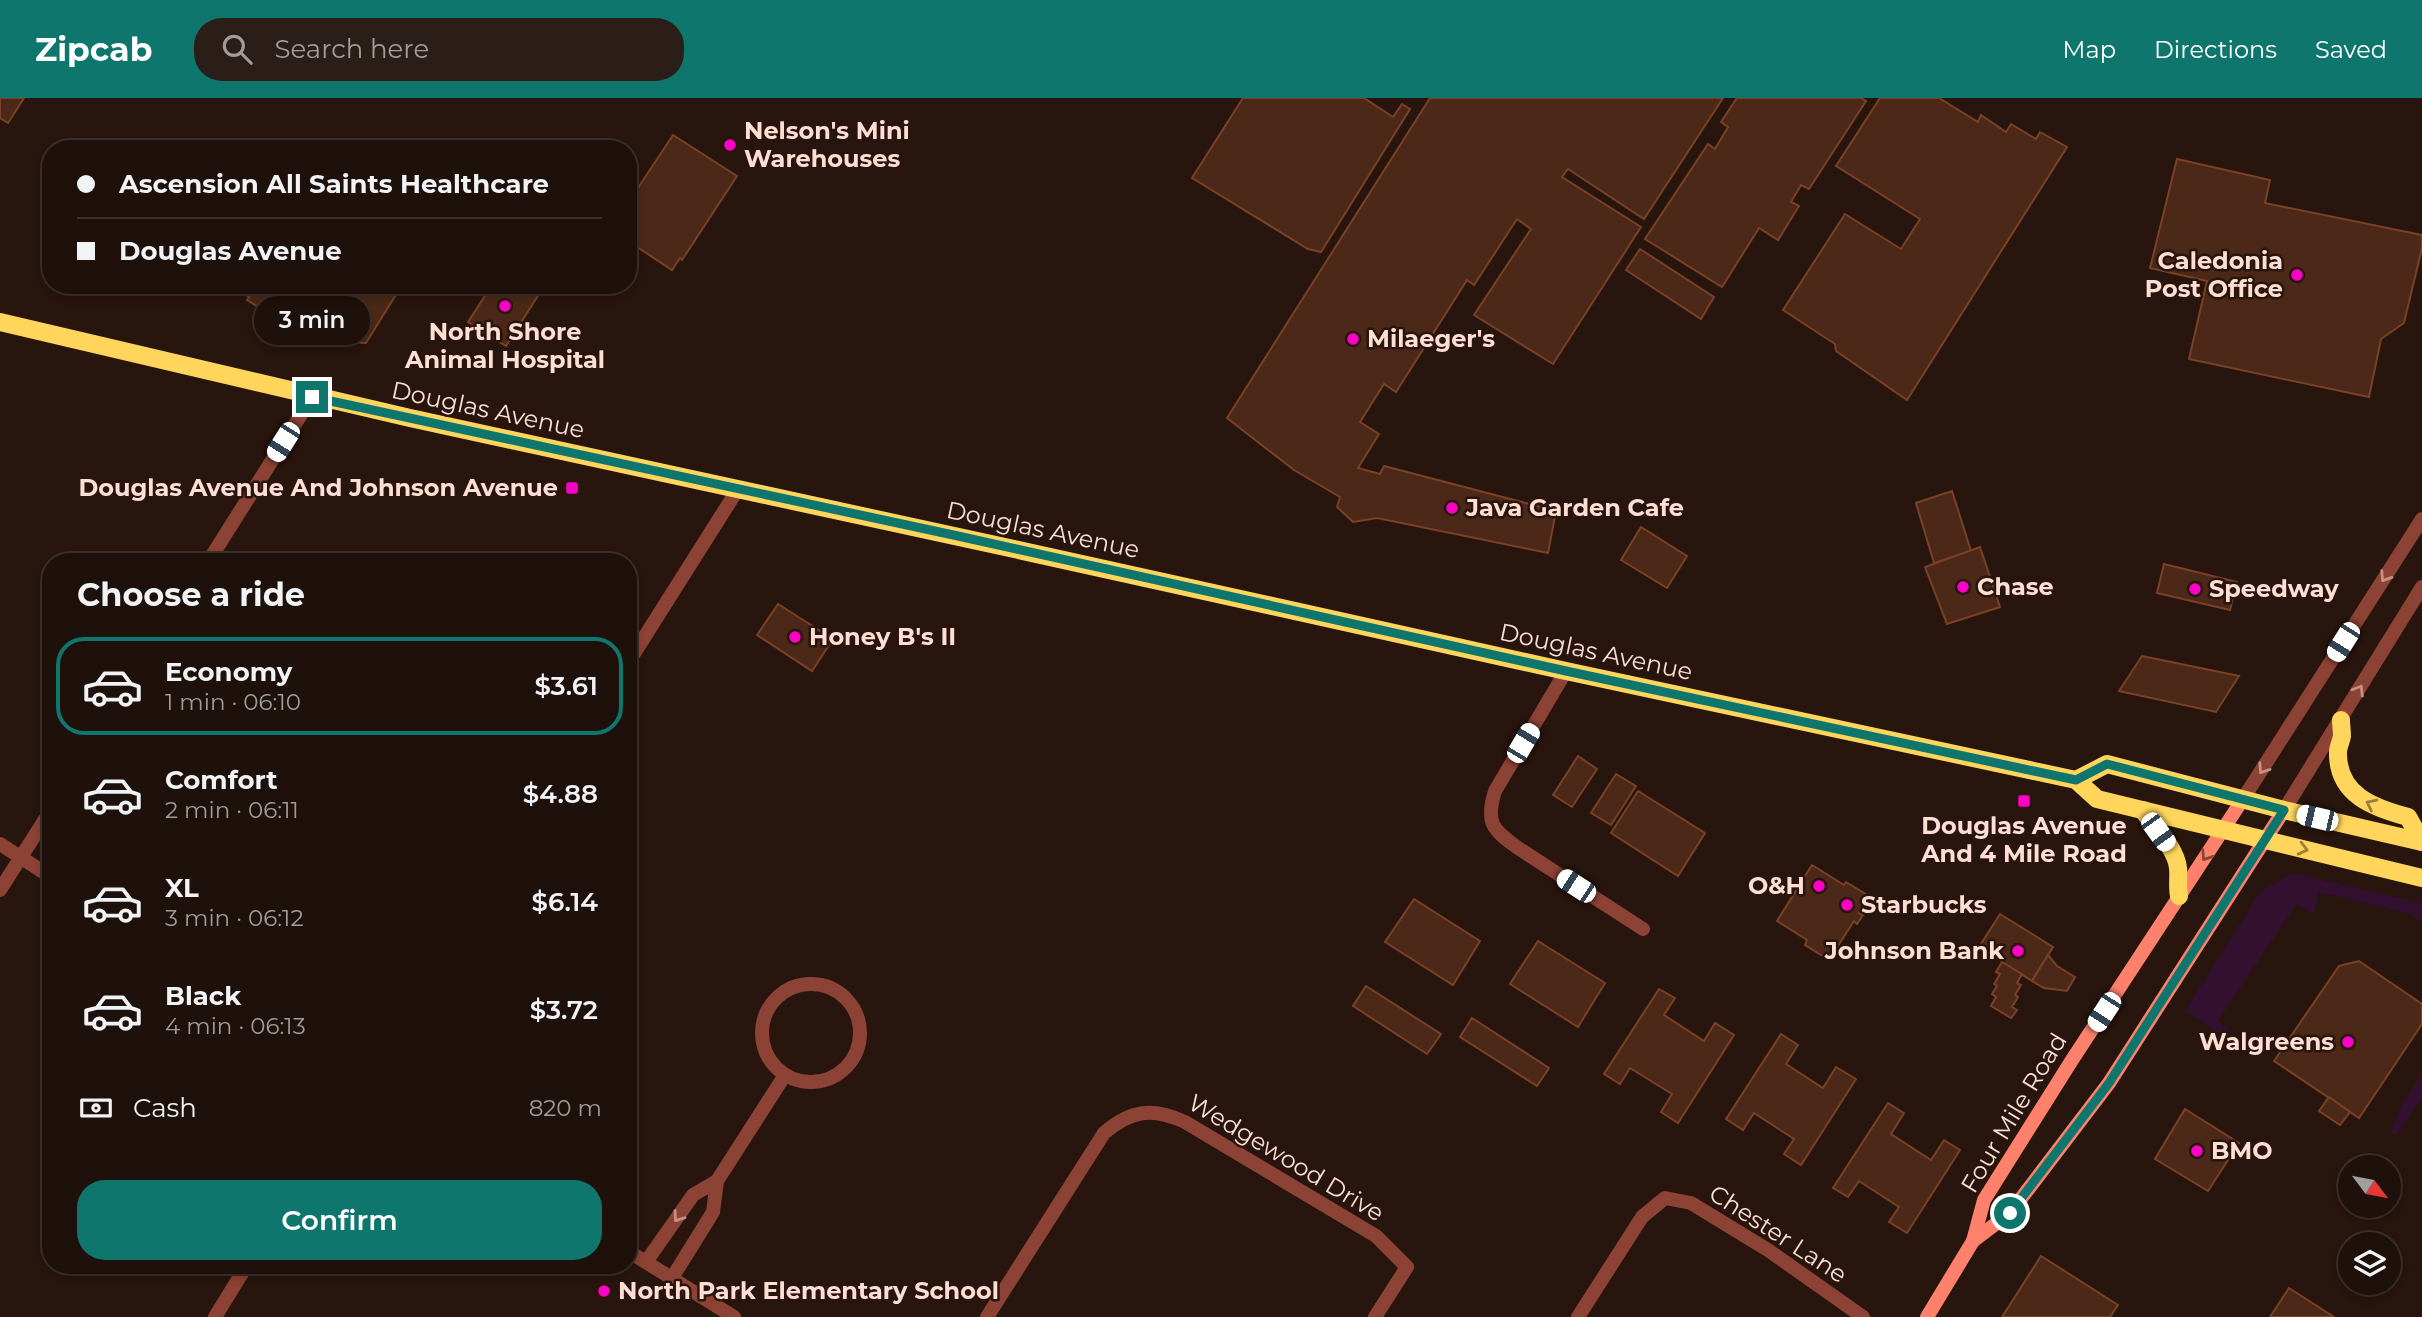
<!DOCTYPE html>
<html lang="en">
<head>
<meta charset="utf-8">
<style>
  body { margin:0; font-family:Montserrat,sans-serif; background:#2b1e18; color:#f1f3f6; height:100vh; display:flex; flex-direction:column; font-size:26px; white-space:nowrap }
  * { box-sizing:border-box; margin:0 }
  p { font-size:23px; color:#a19d9c }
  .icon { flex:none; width:38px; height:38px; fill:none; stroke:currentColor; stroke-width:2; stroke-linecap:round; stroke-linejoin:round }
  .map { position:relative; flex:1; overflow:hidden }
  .panel { position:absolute; left:42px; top:455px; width:595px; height:721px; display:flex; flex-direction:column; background:#1e100a; border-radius:28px; box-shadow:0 4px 10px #0003,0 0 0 2px #3c302b }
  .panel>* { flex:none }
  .hud { position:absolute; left:42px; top:42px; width:595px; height:154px; border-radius:28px; box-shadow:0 4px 10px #0003,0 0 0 2px #3c302b; display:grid; align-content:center; height:154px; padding:0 35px; background:#1e100a }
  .needle { width:46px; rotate:122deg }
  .controls { position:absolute; left:2338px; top:1057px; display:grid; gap:14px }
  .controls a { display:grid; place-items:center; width:63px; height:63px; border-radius:50%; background:#1e100a; box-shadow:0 4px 10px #0003,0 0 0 2px #3c302b; font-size:35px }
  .end { position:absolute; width:32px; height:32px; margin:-16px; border:9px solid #0f766e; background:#fff; box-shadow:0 0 0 4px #fff }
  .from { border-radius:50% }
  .bubble { position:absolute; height:49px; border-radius:24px; background:#1e100a; box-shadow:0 4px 10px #0003,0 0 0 2px #3c302b; font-size:23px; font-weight:600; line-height:49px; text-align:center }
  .car { position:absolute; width:21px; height:42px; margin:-21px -10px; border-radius:9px; box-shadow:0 0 5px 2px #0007; background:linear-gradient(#fff 24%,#345 0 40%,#fff 0 76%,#345 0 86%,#fff 0) }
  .hud b { display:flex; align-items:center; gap:24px; height:66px; font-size:26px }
  .hud b+b { border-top:2px solid #3c302b }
  .hud i { width:18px; height:18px; background:#f1f3f6 }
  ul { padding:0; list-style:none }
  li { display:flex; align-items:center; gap:21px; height:98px; margin:0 14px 10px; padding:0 21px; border:4px solid transparent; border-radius:28px }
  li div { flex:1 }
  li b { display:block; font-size:26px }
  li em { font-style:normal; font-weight:600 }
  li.current { border-color:#0f766e }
  li>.icon { width:63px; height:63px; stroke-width:1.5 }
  h2 { padding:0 35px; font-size:32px; line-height:84px }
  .pay { display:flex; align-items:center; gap:18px; height:77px; padding:0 35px; font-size:26px }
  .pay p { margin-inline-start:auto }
  .button { display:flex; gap:14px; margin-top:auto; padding:14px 35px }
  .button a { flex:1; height:80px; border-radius:28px; background:#0f766e; color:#fff; font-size:28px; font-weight:600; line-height:80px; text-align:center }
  header { display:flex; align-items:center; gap:42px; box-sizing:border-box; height:98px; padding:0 35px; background:#0f766e; color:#fff }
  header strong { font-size:33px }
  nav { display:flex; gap:38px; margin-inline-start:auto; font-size:24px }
  .search { width:490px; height:63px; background:#2b1e18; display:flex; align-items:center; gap:18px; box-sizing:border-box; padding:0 24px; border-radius:28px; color:#a19d9c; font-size:26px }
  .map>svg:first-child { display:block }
  .green { fill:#330f30 }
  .building { fill:#4b2817; stroke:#7a4127; stroke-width:2 }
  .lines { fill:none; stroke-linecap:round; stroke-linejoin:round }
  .minor { stroke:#8c4234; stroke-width:14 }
  .tertiary { stroke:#8c4234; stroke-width:14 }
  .secondary { stroke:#ff816b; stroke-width:14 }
  .primary { stroke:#ffd65b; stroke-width:18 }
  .oneway { stroke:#c69084 }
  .oneway2 { stroke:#9e7f38 }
  .oneway3 { stroke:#894637 }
  .route { stroke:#0f766e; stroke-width:9 }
  .poi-dot { fill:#ff00c6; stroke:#28150d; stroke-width:2.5 }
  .labels { text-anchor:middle; stroke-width:5; stroke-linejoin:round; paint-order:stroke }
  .poi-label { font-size:24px; font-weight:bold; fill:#ffdfd4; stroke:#28150d; text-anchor:start }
  .street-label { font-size:24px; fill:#ffdfd4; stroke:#28150d }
</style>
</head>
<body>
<header>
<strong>Zipcab</strong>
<div class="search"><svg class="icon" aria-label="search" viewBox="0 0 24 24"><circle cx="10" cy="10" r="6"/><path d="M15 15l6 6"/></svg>Search here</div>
<nav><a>Map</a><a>Directions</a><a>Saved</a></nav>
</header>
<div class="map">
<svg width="2422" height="1219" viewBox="0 0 2422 1219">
  <rect width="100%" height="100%" fill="#28150d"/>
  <g class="green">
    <polygon points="2292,775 2422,805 2422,825 2408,815 2319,794 2314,815 2296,807 2218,923 2231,934 2228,936 2219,935 2185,913 2260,794"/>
    <polygon points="2422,976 2422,999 2398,1035 2394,1037 2391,1034 2402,1005"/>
  </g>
  <g class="building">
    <polygon points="0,0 24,0 8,25 0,20"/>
    <polygon points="1243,0 1364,0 1393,19 1402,6 1410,11 1321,154 1308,151 1192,80"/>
    <polygon points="1430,0 1723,0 1644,121 1568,71 1562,79 1641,129 1553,266 1474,217 1531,131 1517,121 1474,187 1467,182 1396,294 1384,286 1360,324 1379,336 1358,370 1380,376 1384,368 1556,413 1548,455 1377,420 1353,424 1337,409 1340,399 1294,372 1227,320"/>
    <polygon points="1737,0 1861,0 1866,3 1809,91 1801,87 1791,104 1799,108 1778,142 1759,130 1722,189 1645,141 1708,46 1715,51 1728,29 1721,24"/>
    <polygon points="1880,0 1939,0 1978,24 1981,17 2006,34 2011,26 2036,41 2040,34 2067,49 1907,302 1836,253 1835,246 1783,212 1845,116 1901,151 1920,121 1836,68"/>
    <polygon points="673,37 737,78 682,162 680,160 672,172 628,143 628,105"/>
    <polygon points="2177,61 2270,82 2265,105 2422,137 2422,150 2404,225 2381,241 2369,299 2189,261 2207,183 2150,170"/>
    <polygon points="1640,151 1714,199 1701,221 1626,172"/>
    <polygon points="223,187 299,187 334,208 347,187 402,187 366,245 313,243 247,202 249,199 240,193 238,197"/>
    <polygon points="492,187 533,187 541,193 506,248 468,224"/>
    <polygon points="1952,393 1971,453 1934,465 1916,405"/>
    <polygon points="1641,429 1687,458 1667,490 1621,462"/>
    <polygon points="1980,449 2000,509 1947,526 1925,469"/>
    <polygon points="2164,466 2237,484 2230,512 2157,495"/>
    <polygon points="778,506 833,541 812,573 757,537"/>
    <polygon points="2142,558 2239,578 2216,614 2119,593"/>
    <polygon points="1578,658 1597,671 1572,709 1553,697"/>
    <polygon points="1616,676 1636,688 1611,727 1591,715"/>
    <polygon points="1638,693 1705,735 1678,778 1611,735"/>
    <polygon points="1812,767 1844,787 1846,784 1869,798 1859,815 1863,817 1857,826 1854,823 1829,862 1805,847 1807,842 1777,823"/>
    <polygon points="1414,801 1480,843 1453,887 1385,844"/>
    <polygon points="2000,816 2053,849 2032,883 1979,849"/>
    <polygon points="1538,843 1605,885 1578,929 1510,886"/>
    <polygon points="2048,857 2057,868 2075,879 2067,893 2044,890 2032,883"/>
    <polygon points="2359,863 2422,906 2422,926 2359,1020 2274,963 2339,868"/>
    <polygon points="2002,864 2022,876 2017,885 2021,887 2015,897 2018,899 2012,909 2017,912 2011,920 1991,908 1996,899 1992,896 1997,888 1994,886 2000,876 1996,874"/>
    <polygon points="1366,888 1441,936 1427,956 1353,908"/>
    <polygon points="1659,891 1675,900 1664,917 1704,943 1715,925 1734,937 1678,1025 1661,1014 1672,996 1630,970 1620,986 1604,976"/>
    <polygon points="1472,920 1549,970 1537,988 1460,939"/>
    <polygon points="1781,936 1798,947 1786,966 1823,990 1836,969 1856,981 1801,1067 1784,1056 1794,1041 1754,1015 1743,1032 1726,1021"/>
    <polygon points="2329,999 2350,1014 2340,1027 2319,1013"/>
    <polygon points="1888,1005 1904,1015 1891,1036 1931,1062 1944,1042 1960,1052 1907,1135 1889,1124 1899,1109 1859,1083 1848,1099 1833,1090"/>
    <polygon points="2185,1011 2239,1045 2208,1093 2155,1061"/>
    <polygon points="2041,1158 2118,1207 2110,1219 2002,1219"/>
    <polygon points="2289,1190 2334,1219 2270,1219"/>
  </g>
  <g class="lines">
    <g class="minor">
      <polyline points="208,464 312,299"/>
      <polyline points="628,565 738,391"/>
      <path d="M1566,573L1495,693C1485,725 1493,732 1518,750L1643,831"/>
      <polyline points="0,746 51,779"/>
      <polyline points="0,792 51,712"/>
      <circle cx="811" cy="935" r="49"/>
      <polyline points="628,1153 734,1219"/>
      <polyline points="646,1164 693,1097 717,1083"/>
      <polyline points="672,1180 713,1114 717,1083 785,977"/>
      <polyline points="215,1219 247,1167"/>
      <path d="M987,1219L1104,1035C1131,1012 1152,1009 1185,1024L1376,1138L1407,1169L1375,1219"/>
      <polyline points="1578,1219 1642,1119 1665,1100 1691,1105 1768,1152 1863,1219"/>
    </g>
    <g class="tertiary">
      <polyline points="2243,701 2422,421"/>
      <polyline points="2284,712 2422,489"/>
    </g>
    <g class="secondary">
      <polyline points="1973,1143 2010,1115 2109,985 2284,712"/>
      <polyline points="1927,1219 1973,1143 1984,1102 2072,962 2243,701"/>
    </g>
    <g class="primary">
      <polyline points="0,224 410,320 1005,449 1566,573 2076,682 2097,701 2422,780"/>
      <path d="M2341,622C2341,627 2342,633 2342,638C2341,644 2338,649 2338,654C2337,697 2374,710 2408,719L2422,744"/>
      <polyline points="2076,682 2107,666 2284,712 2422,744"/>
      <path d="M2143,712C2154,729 2176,750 2178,770C2179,780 2177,788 2179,798"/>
    </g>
  </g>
  <defs><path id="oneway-chevron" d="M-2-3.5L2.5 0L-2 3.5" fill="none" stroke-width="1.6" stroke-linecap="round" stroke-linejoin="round" transform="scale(1.75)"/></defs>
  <g class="oneway">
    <use href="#oneway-chevron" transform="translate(2385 479) rotate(123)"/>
    <use href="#oneway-chevron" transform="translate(2359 592) rotate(-58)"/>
    <use href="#oneway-chevron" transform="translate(2263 671) rotate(123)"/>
    <use href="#oneway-chevron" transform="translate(678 1119) rotate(125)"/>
  </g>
  <g class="oneway2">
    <use href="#oneway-chevron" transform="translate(2371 706) rotate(-154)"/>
    <use href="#oneway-chevron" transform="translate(2303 751) rotate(14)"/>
  </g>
  <use class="oneway3" href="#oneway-chevron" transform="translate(2206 758) rotate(123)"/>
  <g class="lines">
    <polyline class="route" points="312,299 958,438 1566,573 2076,682 2107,666 2284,712 2109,985 2010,1115"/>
  </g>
  <g class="poi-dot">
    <circle cx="730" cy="47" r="7"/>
    <circle cx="2297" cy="177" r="7"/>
    <circle cx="505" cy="208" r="7"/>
    <circle cx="1353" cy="241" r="7"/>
    <rect x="565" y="383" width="14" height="14" rx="3.5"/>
    <circle cx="1452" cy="410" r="7"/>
    <circle cx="1963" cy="489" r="7"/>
    <circle cx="2195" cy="491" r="7"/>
    <circle cx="795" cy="539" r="7"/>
    <rect x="2017" y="696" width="14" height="14" rx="3.5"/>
    <circle cx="1819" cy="788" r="7"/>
    <circle cx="1847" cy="807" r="7"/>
    <circle cx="2018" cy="853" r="7"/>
    <circle cx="2348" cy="944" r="7"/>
    <circle cx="2197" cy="1053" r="7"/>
    <circle cx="604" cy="1193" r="7"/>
  </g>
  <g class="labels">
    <g class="poi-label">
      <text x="744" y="41">Nelson's Mini<tspan x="744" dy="28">Warehouses</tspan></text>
      <text x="2283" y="171" text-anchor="end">Caledonia<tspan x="2283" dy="28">Post Office</tspan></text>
      <text x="505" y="242" text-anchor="middle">North Shore<tspan x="505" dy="28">Animal Hospital</tspan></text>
      <text x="1367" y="249">Milaeger's</text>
      <text x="558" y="398" text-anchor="end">Douglas Avenue And Johnson Avenue</text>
      <text x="1466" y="418">Java Garden Cafe</text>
      <text x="1977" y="497">Chase</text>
      <text x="2209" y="499">Speedway</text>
      <text x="809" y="547">Honey B's II</text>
      <text x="2024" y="736" text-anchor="middle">Douglas Avenue<tspan x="2024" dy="28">And 4 Mile Road</tspan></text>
      <text x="1805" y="796" text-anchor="end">O&amp;H</text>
      <text x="1861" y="815">Starbucks</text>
      <text x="2004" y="861" text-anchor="end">Johnson Bank</text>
      <text x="2334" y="952" text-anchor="end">Walgreens</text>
      <text x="2211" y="1061">BMO</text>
      <text x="618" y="1201">North Park Elementary School</text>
    </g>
    <g class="street-label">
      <text transform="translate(488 312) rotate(12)" y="8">Douglas Avenue</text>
      <text transform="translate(1043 432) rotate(12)" y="8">Douglas Avenue</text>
      <text transform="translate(1596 554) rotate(12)" y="8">Douglas Avenue</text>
      <text transform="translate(2014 1015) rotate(-59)" y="8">Four Mile Road</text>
      <text transform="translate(1286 1060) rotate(31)" y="8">Wedgewood Drive</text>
      <text transform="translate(1778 1136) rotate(33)" y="8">Chester Lane</text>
    </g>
  </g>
</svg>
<div class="controls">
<a><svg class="needle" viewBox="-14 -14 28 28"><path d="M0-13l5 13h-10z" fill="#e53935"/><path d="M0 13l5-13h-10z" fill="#a19d9c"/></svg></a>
<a><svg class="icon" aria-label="layers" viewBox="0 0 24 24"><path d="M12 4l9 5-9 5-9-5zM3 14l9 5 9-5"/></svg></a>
</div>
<i class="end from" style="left:2010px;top:1115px"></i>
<i class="end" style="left:312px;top:299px"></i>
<div class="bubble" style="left:254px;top:198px;width:116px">3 min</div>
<i class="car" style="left:283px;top:344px;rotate:212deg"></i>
<i class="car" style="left:2343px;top:544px;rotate:212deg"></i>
<i class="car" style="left:1523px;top:645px;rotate:31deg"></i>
<i class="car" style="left:2317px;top:720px;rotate:283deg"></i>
<i class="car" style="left:2158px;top:734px;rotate:144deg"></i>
<i class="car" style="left:1576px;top:788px;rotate:303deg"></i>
<i class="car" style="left:2104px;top:914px;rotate:213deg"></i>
<div class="hud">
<b><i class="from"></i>Ascension All Saints Healthcare</b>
<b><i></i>Douglas Avenue</b>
</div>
<section class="panel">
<h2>Choose a ride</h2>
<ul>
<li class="current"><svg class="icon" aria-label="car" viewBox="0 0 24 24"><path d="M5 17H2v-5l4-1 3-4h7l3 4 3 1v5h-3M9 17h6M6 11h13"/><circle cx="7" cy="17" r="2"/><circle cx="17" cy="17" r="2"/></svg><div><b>Economy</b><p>1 min · 06:10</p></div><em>$3.61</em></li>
<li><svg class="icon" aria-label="car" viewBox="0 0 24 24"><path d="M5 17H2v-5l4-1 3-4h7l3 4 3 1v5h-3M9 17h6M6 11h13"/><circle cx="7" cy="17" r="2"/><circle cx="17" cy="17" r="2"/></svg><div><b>Comfort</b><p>2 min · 06:11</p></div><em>$4.88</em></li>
<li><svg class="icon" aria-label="car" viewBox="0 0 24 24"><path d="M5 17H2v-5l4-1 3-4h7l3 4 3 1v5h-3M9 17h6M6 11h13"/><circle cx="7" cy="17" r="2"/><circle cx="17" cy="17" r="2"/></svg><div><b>XL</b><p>3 min · 06:12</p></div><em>$6.14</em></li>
<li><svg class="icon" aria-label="car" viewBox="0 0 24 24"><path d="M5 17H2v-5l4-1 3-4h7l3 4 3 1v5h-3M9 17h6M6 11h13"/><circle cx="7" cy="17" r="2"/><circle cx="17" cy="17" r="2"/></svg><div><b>Black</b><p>4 min · 06:13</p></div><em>$3.72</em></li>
</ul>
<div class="pay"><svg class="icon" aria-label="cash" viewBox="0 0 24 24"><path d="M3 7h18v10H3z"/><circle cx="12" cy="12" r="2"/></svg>Cash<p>820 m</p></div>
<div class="button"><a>Confirm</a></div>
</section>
</div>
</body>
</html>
